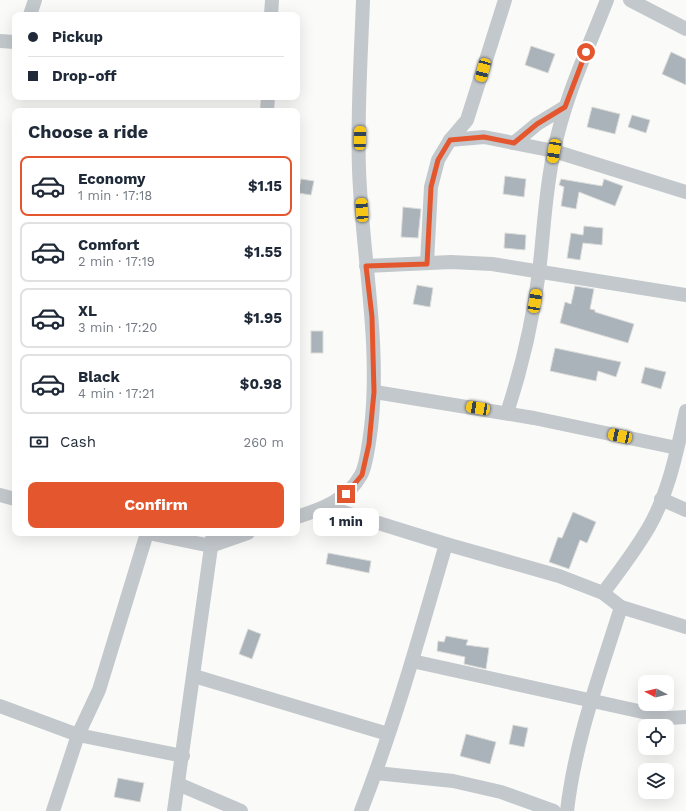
<!DOCTYPE html>
<html lang="en">
<head>
<meta charset="utf-8">
<style>
  body { margin:0; font-family:"Work Sans",sans-serif; background:#f2f2f3; color:#1f2937; height:100vh; display:flex; flex-direction:column; font-size:15px; white-space:nowrap }
  * { box-sizing:border-box; margin:0 }
  p { font-size:13px; color:#747a83 }
  .icon { flex:none; width:22px; height:22px; fill:none; stroke:currentColor; stroke-width:2; stroke-linecap:round; stroke-linejoin:round }
  .map { position:relative; flex:1; overflow:hidden }
  .panel { position:absolute; left:12px; top:108px; width:288px; height:428px; display:flex; flex-direction:column; background:#fff; border-radius:8px; box-shadow:0 4px 16px #0002 }
  .panel>* { flex:none }
  .top-card { position:absolute; left:12px; top:12px; width:288px; height:88px; border-radius:8px; box-shadow:0 4px 16px #0002; display:grid; align-content:center; height:88px; padding:0 16px; background:#fff }
  .needle { width:26px; rotate:277deg }
  .controls { position:absolute; left:638px; top:675px; display:grid; gap:8px }
  .controls a { display:grid; place-items:center; width:36px; height:36px; border-radius:8px; background:#fff; box-shadow:0 4px 16px #0002; font-size:20px }
  .end { position:absolute; width:18px; height:18px; margin:-9px; border:5px solid #e4572e; background:#fff; box-shadow:0 0 0 2px #fff }
  .from { border-radius:50% }
  .bubble { position:absolute; height:28px; border-radius:8px; background:#fff; box-shadow:0 4px 16px #0002; font-size:13px; font-weight:700; line-height:28px; text-align:center }
  .car { position:absolute; width:12px; height:24px; margin:-12px -6px; border-radius:5px; box-shadow:0 0 3px 1px #0007; background:linear-gradient(#f5c518 24%,#345 0 40%,#f5c518 0 76%,#345 0 86%,#f5c518 0) }
  .top-card b { display:flex; align-items:center; gap:14px; height:38px; font-size:15px }
  .top-card b+b { border-top:1px solid #e0e1e3 }
  .top-card i { width:10px; height:10px; background:#1f2937 }
  ul { padding:0; list-style:none }
  li { display:flex; align-items:center; gap:12px; height:60px; margin:0 8px 6px; padding:0 8px; border:2px solid #e0e1e3; border-radius:8px }
  li div { flex:1 }
  li b { display:block; font-size:15px }
  li em { font-style:normal; font-weight:700 }
  li.on { border-color:#e4572e }
  li>.icon { width:36px; height:36px; stroke-width:1.5 }
  h2 { padding:0 16px; font-size:18px; line-height:48px }
  .pay { display:flex; align-items:center; gap:10px; height:44px; padding:0 16px; font-size:15px }
  .pay p { margin-inline-start:auto }
  .button { display:flex; gap:8px; margin-top:auto; padding:8px 16px }
  .button a { flex:1; height:46px; border-radius:8px; background:#e4572e; color:#fff; font-size:16px; font-weight:700; line-height:46px; text-align:center }
  .map>svg:first-child { display:block }
  .building { fill:#aab3b9; stroke:#dcdcda }
  .lines { fill:none; stroke-linecap:round; stroke-linejoin:round }
  .street { stroke:#c3c8cc; stroke-width:14 }
  .route { stroke:#e4572e; stroke-width:5 }
</style>
</head>
<body>
<div class="map">
<svg width="686" height="811" viewBox="0 0 686 811">
  <rect width="100%" height="100%" fill="#fafaf8"/>
  <g class="building">
    <polygon points="531,46 555,54 548,73 525,65"/>
    <polygon points="671,52 686,59 686,85 662,74"/>
    <polygon points="592,107 620,114 615,134 587,127"/>
    <polygon points="632,115 650,120 646,133 628,127"/>
    <polygon points="505,176 526,179 524,197 503,194"/>
    <polygon points="301,179 314,181 311,195 298,193"/>
    <polygon points="561,179 602,186 604,179 623,186 615,206 579,192 576,209 561,206 564,187 559,185"/>
    <polygon points="403,207 421,209 418,238 401,237"/>
    <polygon points="584,226 603,228 602,245 583,243 580,260 567,258 571,233 583,235"/>
    <polygon points="505,233 526,235 525,250 504,248"/>
    <polygon points="417,285 433,288 430,307 413,304"/>
    <polygon points="575,286 594,289 590,309 595,310 595,312 634,324 628,343 560,323 565,302 571,304"/>
    <rect x="311" y="331" width="12" height="22"/>
    <polygon points="555,348 602,358 621,362 616,377 598,371 596,381 550,371"/>
    <polygon points="645,367 666,372 661,389 641,383"/>
    <polygon points="573,512 596,522 587,543 580,540 569,569 549,562 558,537 562,538"/>
    <polygon points="328,553 371,561 369,573 326,564"/>
    <polygon points="248,629 261,634 252,659 239,654"/>
    <polygon points="446,636 468,640 466,645 489,648 486,669 464,664 465,657 437,651 438,641 444,642"/>
    <polygon points="513,725 528,728 524,747 509,744"/>
    <polygon points="466,734 496,742 490,764 460,756"/>
    <polygon points="118,778 144,783 140,802 114,797"/>
  </g>
  <g class="lines">
    <g class="street">
      <polyline points="630,0 686,29"/>
      <polyline points="30,15 35,0"/>
      <polyline points="271,15 272,0"/>
      <polyline points="0,41 15,42"/>
      <polyline points="267,111 268,97"/>
      <polyline points="450,140 484,137 554,151 686,192"/>
      <polyline points="514,143 537,124 565,107"/>
      <polyline points="427,263 431,187 438,160 450,140 467,120 505,0"/>
      <polyline points="366,266 451,262 492,264 686,295"/>
      <polyline points="375,392 534,418 677,448"/>
      <path d="M507,413C522,367 533,320 539,272C544,231 545,191 554,151C564,99 588,49 607,0"/>
      <polyline points="0,495 15,499"/>
      <polyline points="661,499 686,510"/>
      <polyline points="327,507 446,544 559,576 603,593 621,607 686,627"/>
      <path d="M297,517C322,509 347,500 361,475C367,464 369,441 371,428C381,342 362,256 359,169C357,113 361,56 363,0"/>
      <polyline points="148,533 211,546 248,533"/>
      <path d="M603,593C619,572 635,551 649,527C669,492 677,450 686,411"/>
      <polyline points="412,661 670,718 686,717"/>
      <polyline points="194,676 388,734"/>
      <polyline points="0,706 78,735 183,756"/>
      <polyline points="376,773 453,781 501,792 554,811"/>
      <polyline points="178,784 241,811"/>
      <polyline points="53,811 78,735 99,690 147,533"/>
      <polyline points="174,811 213,533"/>
      <path d="M361,811C395,724 420,634 446,544"/>
      <path d="M567,811C575,741 600,674 621,607"/>
    </g>
  </g>
  <g class="lines">
    <polyline class="route" points="346,494 362,475 369,444 374,392 372,317 366,266 427,264 431,187 438,160 450,140 484,137 514,143 537,124 565,107 586,52"/>
  </g>
</svg>
<div class="controls">
<a><svg class="needle" viewBox="-14 -14 28 28"><path d="M0-13l5 13h-10z" fill="#e53935"/><path d="M0 13l5-13h-10z" fill="#747a83"/></svg></a>
<a><svg class="icon" aria-label="locate" viewBox="0 0 24 24"><circle cx="12" cy="12" r="6"/><path d="M12 2v4M12 18v4M2 12h4M18 12h4"/></svg></a>
<a><svg class="icon" aria-label="layers" viewBox="0 0 24 24"><path d="M12 4l9 5-9 5-9-5zM3 14l9 5 9-5"/></svg></a>
</div>
<i class="end from" style="left:586px;top:52px"></i>
<i class="end" style="left:346px;top:494px"></i>
<div class="bubble" style="left:313px;top:508px;width:66px">1 min</div>
<i class="car" style="left:483px;top:70px;rotate:195deg"></i>
<i class="car" style="left:360px;top:138px;rotate:1deg"></i>
<i class="car" style="left:554px;top:151px;rotate:189deg"></i>
<i class="car" style="left:362px;top:210px;rotate:356deg"></i>
<i class="car" style="left:535px;top:301px;rotate:9deg"></i>
<i class="car" style="left:478px;top:408px;rotate:279deg"></i>
<i class="car" style="left:620px;top:436px;rotate:282deg"></i>
<div class="top-card">
<b><i class="from"></i>Pickup</b>
<b><i></i>Drop-off</b>
</div>
<section class="panel">
<h2>Choose a ride</h2>
<ul>
<li class="on"><svg class="icon" aria-label="car" viewBox="0 0 24 24"><path d="M5 17H2v-5l4-1 3-4h7l3 4 3 1v5h-3M9 17h6M6 11h13"/><circle cx="7" cy="17" r="2"/><circle cx="17" cy="17" r="2"/></svg><div><b>Economy</b><p>1 min · 17:18</p></div><em>$1.15</em></li>
<li><svg class="icon" aria-label="car" viewBox="0 0 24 24"><path d="M5 17H2v-5l4-1 3-4h7l3 4 3 1v5h-3M9 17h6M6 11h13"/><circle cx="7" cy="17" r="2"/><circle cx="17" cy="17" r="2"/></svg><div><b>Comfort</b><p>2 min · 17:19</p></div><em>$1.55</em></li>
<li><svg class="icon" aria-label="car" viewBox="0 0 24 24"><path d="M5 17H2v-5l4-1 3-4h7l3 4 3 1v5h-3M9 17h6M6 11h13"/><circle cx="7" cy="17" r="2"/><circle cx="17" cy="17" r="2"/></svg><div><b>XL</b><p>3 min · 17:20</p></div><em>$1.95</em></li>
<li><svg class="icon" aria-label="car" viewBox="0 0 24 24"><path d="M5 17H2v-5l4-1 3-4h7l3 4 3 1v5h-3M9 17h6M6 11h13"/><circle cx="7" cy="17" r="2"/><circle cx="17" cy="17" r="2"/></svg><div><b>Black</b><p>4 min · 17:21</p></div><em>$0.98</em></li>
</ul>
<div class="pay"><svg class="icon" aria-label="cash" viewBox="0 0 24 24"><path d="M3 7h18v10H3z"/><circle cx="12" cy="12" r="2"/></svg>Cash<p>260 m</p></div>
<div class="button"><a>Confirm</a></div>
</section>
</div>
</body>
</html>
